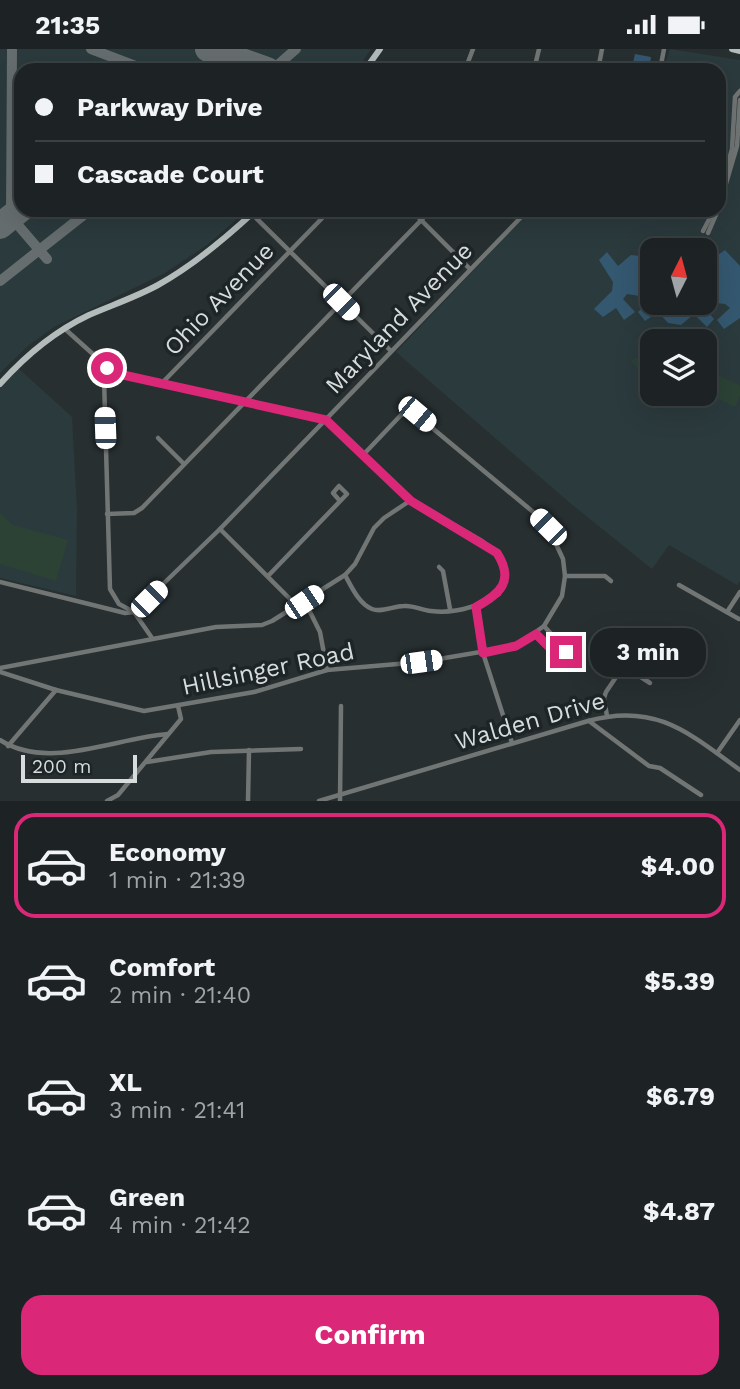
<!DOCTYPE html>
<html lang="en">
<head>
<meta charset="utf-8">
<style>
  body { margin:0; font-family:"Work Sans",sans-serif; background:#252b2d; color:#f1f3f6; height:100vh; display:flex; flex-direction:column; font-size:26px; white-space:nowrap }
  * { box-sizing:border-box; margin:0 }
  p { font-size:23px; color:#a0a4a7 }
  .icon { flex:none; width:38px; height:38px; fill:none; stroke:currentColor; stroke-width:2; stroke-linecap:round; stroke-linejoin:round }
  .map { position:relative; height:752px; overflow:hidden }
  .drawer { display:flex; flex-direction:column; background:#1d2325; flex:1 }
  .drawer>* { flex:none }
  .guide { position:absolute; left:14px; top:14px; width:712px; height:154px; border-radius:21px; box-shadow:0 7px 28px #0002,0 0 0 2px #3b4042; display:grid; align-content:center; height:154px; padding:0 21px; background:#1d2325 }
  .needle { width:46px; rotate:6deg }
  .controls { position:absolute; left:640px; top:189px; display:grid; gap:14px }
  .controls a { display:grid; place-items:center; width:77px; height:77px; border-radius:14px; background:#1d2325; box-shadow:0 7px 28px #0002,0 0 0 2px #3b4042; font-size:35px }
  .scale { position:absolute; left:21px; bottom:18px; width:116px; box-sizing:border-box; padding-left:7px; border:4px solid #d7dcdd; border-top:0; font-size:19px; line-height:24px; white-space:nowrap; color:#d7dcdd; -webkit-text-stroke:5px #1d2527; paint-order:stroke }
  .end { position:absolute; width:32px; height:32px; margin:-16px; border:9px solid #db2777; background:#fff; box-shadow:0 0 0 4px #fff }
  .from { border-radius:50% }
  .bubble { position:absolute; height:49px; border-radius:21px; background:#1d2325; box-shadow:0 7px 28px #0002,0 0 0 2px #3b4042; font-size:23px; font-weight:700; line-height:49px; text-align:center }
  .car { position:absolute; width:21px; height:42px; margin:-21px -10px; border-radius:9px; box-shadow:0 0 5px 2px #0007; background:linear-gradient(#fff 24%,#345 0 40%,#fff 0 76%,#345 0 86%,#fff 0) }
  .guide b { display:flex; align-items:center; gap:24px; height:66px; font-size:26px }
  .guide b+b { border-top:2px solid #3b4042 }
  .guide i { width:18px; height:18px; background:#f1f3f6 }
  ul { padding:12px 0 0; list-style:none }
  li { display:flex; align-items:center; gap:21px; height:105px; margin:0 14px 10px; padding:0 7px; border:4px solid transparent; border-radius:21px }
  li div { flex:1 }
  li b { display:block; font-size:26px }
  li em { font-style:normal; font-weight:700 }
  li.on { border-color:#db2777 }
  li>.icon { width:63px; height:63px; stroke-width:1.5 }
  .action { display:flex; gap:14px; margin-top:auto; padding:14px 21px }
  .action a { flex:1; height:80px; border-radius:21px; background:#db2777; color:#fff; font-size:28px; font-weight:700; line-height:80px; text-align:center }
  .status { display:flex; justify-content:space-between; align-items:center; height:49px; padding:0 35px; background:#1d2325; direction:ltr }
  .status svg { height:19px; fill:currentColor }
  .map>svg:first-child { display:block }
  .built { fill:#2b3a3d; fill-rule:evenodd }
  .green { fill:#2c4235 }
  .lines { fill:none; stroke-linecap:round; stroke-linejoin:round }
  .taxiway { stroke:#666d6e; stroke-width:10 }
  .runway { stroke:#666d6e; stroke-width:26 }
  .building { fill:#345870 }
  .minor { stroke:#717574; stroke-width:4.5 }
  .major { stroke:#b3bcbb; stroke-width:6 }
  .route { stroke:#db2777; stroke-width:9 }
  .labels { text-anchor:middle; stroke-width:7; stroke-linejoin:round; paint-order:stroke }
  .street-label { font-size:24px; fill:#d7dcdd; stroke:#1d2527 }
</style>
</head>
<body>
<div class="status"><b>21:35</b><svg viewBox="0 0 49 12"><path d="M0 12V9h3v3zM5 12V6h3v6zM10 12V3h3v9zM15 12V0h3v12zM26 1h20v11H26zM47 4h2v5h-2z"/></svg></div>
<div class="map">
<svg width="740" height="752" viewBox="0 0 740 752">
  <rect width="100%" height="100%" fill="#272f31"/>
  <g class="built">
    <polygon points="0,0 371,0 357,21 21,21 21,161 247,161 207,196 165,224 54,278 29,296 0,324"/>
    <path d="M670,0L740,11V532L737,536L669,496L652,520L570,454L396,303L531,161H719V21H663ZM653,201H705V254H653ZM653,292H705V345H653Z"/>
    <polygon points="18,319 72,368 77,461 76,547 0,529 0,340"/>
  </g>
  <g class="green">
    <polygon points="653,300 653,338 631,312"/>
    <polygon points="712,323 740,337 740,347 735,358 705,343"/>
    <polygon points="0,464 13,476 68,491 56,532 0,515"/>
  </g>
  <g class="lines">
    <g class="taxiway">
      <polyline points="12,0 11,168 47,210"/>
      <polyline points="91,0 146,21"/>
      <polyline points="272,21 296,0"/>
      <polyline points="0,232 90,161"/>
    </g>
    <g class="runway">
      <polyline points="208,0 267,21"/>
      <polyline points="0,177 21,160"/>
    </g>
  </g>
  <g class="building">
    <polygon points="635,5 651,8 649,21 632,18"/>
    <polygon points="725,201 740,217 740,269 724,280 717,271 730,259 725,255 709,253 704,258 714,270 707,278 694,265 681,276 668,274 658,263 645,272 638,263 651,251 646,248 627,245 623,250 635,263 624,271 616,259 603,268 594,260 612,242 613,233 599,211 607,203 618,217 631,206 651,208 653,254 705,254 705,215"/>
  </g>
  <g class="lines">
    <g class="minor">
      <polyline points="465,21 473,0"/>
      <polyline points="534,21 539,0"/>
      <polyline points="598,21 602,0"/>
      <polyline points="660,21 664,0"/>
      <polyline points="719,148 732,100 735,48 740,42"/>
      <polyline points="719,158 737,97 740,51"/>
      <polyline points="411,161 470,220"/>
      <polyline points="252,165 391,302"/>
      <polyline points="703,182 714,161"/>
      <polyline points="708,184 718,161"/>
      <path d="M65,280L114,324L326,371L411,451L482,492L497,504L504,514L505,525L499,545C479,557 455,565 431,562C421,561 413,556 404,557C393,557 382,564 372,560C359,555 351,537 345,526"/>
      <polyline points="107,319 104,329 110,540 119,555 134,563 220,480 528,161"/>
      <polyline points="163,333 330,161"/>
      <polyline points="158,389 184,415"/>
      <polyline points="107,465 134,464 142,459 431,161"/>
      <polyline points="220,480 298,558"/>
      <polyline points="439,518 443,522 450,560"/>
      <polyline points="268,527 347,445 339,437 333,444 340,452"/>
      <polyline points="565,527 605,527 611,532"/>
      <polyline points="0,533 125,564 134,563 152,589"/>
      <polyline points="679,536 739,570"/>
      <polyline points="305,553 320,583 327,621"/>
      <polyline points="476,558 483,604 512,694"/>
      <polyline points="727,563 740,543"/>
      <polyline points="536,585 557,606 565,606 564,599 544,577"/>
      <polyline points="624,617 650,634"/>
      <polyline points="0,619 216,578 262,576 272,572 345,526 355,515 374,479 384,469 411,451"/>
      <polyline points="0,623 56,641 144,662 254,643 327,621 421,613 516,597 544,577 562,547 565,527 563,510 548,478 538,467 413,363 401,366 363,406"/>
      <path d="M607,667L604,649L606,643L643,588C659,579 695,600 701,616"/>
      <polyline points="589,672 649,717 660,719 701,746"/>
      <path d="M0,691C48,722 115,689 168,685"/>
      <polyline points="8,697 56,641"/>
      <polyline points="717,704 740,671"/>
      <polyline points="147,713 211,703 301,700"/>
      <polyline points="107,752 118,746 181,670 178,657"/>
      <polyline points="248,752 249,701"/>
      <path d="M319,752L588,672C655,653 689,684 740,721"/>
      <polyline points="340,752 341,657"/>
    </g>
    <g class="major">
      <polyline points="732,0 740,2"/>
      <polyline points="365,21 380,0"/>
      <path d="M0,335C26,306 53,283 89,266C112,256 136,248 158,236C194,216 226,189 256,161"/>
    </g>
  </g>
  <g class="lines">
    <path class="route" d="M107,319L114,324L326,371L411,452L497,504C515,532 500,545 476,558L483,604L516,597L536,585L557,606H565L566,603"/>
  </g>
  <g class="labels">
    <g class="street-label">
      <text transform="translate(219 250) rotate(-46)" y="8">Ohio Avenue</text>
      <text transform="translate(399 269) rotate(-46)" y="8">Maryland Avenue</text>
      <text transform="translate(268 620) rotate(-12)" y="8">Hillsinger Road</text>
      <text transform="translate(530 672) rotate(-16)" y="8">Walden Drive</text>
    </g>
  </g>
</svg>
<div class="controls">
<a><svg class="needle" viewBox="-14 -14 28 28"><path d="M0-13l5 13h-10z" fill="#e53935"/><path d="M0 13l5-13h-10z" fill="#a0a4a7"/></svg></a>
<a><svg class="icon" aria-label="layers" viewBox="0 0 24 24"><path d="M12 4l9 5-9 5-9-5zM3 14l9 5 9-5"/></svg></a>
</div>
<div class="scale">200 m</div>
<i class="end from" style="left:107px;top:319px"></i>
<i class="end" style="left:566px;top:603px"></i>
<div class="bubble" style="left:590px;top:579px;width:116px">3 min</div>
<i class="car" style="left:341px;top:253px;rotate:135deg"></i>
<i class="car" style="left:417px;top:365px;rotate:130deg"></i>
<i class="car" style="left:105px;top:379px;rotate:358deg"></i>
<i class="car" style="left:548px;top:478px;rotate:315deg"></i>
<i class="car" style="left:149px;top:550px;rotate:45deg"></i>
<i class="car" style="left:304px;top:553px;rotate:56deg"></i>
<i class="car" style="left:421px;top:613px;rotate:82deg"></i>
<div class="guide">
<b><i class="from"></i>Parkway Drive</b>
<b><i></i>Cascade Court</b>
</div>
</div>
<section class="drawer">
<ul>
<li class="on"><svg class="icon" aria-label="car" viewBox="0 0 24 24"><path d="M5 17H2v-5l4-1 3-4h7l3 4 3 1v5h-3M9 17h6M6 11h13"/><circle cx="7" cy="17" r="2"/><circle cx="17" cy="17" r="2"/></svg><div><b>Economy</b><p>1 min · 21:39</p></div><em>$4.00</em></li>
<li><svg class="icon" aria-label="car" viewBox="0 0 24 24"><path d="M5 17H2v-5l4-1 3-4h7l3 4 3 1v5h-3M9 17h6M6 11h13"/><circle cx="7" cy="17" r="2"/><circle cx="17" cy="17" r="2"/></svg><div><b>Comfort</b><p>2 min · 21:40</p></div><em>$5.39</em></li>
<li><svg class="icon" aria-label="car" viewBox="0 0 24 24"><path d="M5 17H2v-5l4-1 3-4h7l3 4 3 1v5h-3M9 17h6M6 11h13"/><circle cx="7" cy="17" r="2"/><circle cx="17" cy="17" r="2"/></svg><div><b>XL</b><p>3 min · 21:41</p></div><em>$6.79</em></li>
<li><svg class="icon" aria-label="car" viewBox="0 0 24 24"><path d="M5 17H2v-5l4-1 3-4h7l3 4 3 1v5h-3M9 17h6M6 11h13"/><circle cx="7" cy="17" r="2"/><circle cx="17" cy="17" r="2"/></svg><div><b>Green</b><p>4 min · 21:42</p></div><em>$4.87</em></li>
</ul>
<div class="action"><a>Confirm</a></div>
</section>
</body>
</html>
